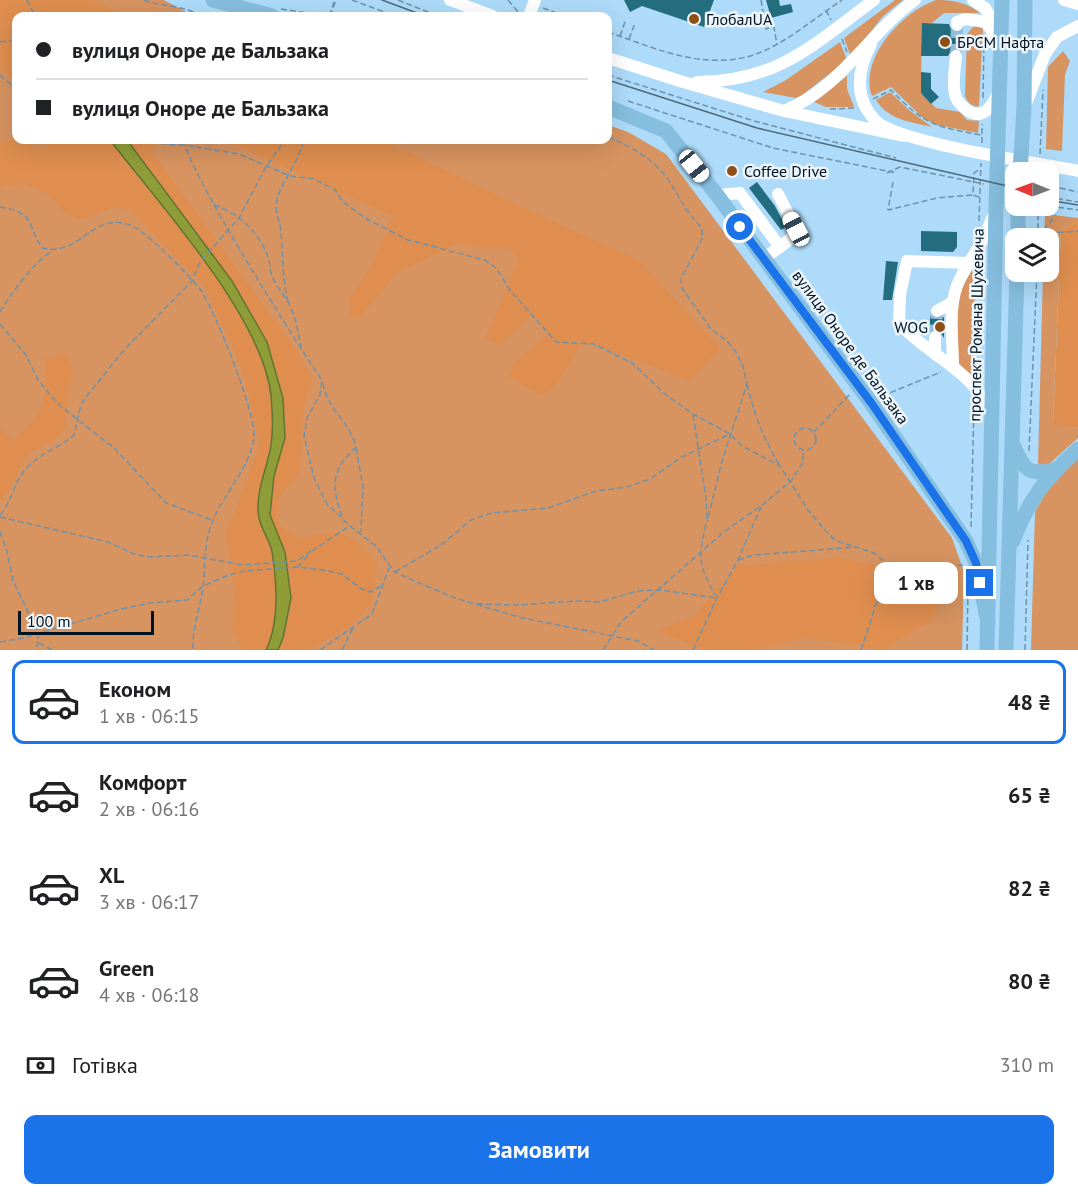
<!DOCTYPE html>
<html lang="uk">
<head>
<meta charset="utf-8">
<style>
  body { margin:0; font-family:"PT Sans",sans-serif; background:#f6f6f6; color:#202124; height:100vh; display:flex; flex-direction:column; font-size:22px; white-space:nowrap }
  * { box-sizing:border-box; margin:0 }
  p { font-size:20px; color:#757577 }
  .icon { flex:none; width:33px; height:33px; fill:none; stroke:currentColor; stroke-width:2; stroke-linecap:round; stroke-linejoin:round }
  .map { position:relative; height:650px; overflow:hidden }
  .side { display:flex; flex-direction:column; background:#fff; flex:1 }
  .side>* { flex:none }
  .banner { position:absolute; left:12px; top:12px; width:600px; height:132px; border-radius:12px; box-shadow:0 6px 24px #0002; display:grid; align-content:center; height:132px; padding:0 24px; background:#fff }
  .needle { width:39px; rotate:271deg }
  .controls { position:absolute; left:1005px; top:162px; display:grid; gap:12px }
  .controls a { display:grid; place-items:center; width:54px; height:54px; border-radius:12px; background:#fff; box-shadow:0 6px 24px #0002; font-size:30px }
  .scale { position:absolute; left:18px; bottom:15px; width:136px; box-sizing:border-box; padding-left:6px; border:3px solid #001321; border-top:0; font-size:16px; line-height:21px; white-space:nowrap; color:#001321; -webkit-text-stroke:4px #eef6fb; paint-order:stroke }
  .end { position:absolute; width:27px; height:27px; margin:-14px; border:8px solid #1a73e8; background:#fff; box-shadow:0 0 0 3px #fff }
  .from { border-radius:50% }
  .bubble { position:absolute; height:42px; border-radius:12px; background:#fff; box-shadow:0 6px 24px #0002; font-size:20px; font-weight:700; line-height:42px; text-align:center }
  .car { position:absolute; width:18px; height:36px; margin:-18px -9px; border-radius:8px; box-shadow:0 0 4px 2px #0007; background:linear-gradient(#fff 24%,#345 0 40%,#fff 0 76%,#345 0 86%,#fff 0) }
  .banner b { display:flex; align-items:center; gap:21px; height:57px; font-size:22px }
  .banner b+b { border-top:2px solid #e0e0e0 }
  .banner i { width:15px; height:15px; background:#202124 }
  ul { padding:10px 0 0; list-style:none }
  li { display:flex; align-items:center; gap:18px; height:84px; margin:0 12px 9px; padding:0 12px; border:3px solid transparent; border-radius:12px }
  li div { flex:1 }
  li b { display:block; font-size:22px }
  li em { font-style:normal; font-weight:700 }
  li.selected { border-color:#1a73e8 }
  li>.icon { width:54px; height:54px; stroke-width:1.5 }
  .pay { display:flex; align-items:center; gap:15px; height:66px; padding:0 24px; font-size:22px }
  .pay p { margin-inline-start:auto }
  .cta { display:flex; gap:12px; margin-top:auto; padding:12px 24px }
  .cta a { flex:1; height:69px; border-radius:12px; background:#1a73e8; color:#fff; font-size:24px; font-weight:700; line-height:69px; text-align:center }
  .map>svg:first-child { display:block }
  .green { fill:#d79360 }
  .forest { fill:#df8e4f }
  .water { fill:#8e9d38; stroke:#637431; stroke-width:1.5 }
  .building { fill:#246d7f }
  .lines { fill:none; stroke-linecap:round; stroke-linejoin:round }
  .minor-tunnel { stroke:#93bdd9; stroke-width:12; stroke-dasharray:12 6; stroke-linecap:butt }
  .path { stroke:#6e92aa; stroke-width:1.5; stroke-dasharray:6 3; stroke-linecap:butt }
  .minor { stroke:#fff; stroke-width:12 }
  .major { stroke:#86bedf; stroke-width:15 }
  .tram { stroke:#4b6a7f; stroke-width:1.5 }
  .route { stroke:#1a73e8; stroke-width:8 }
  .poi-dot { fill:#8e4f16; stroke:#eef6fb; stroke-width:2 }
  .labels { text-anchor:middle; stroke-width:5; stroke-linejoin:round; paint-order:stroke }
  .poi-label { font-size:16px; fill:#001321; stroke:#eef6fb; text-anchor:start }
  .street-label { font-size:16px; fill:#001321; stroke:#eef6fb }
</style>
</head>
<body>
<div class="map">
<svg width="1078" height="650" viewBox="0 0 1078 650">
  <rect width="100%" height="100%" fill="#addbf9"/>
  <g class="green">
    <polygon points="0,0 164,0 188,13 203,16 16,16 16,140 608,140 608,125 628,132 666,154 952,538 964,572 962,650 0,650"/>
    <polygon points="895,0 903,0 883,16 851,57 844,38"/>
    <path d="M936,0C954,0 965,2 980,13H944L932,23H922L921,93L936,108L960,112L967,120L979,121L978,133L937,125L923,118L891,87L872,96C859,58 902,12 936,0Z"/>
    <path d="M975,25L983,27L979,106C972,107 968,103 965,96L967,34Z"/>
    <polygon points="840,42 847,60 801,96 796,98 763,92 786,80"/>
    <polygon points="1063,51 1070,61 1065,75 1062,151 1046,149 1048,67"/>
    <polygon points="847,76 847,89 854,107 826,107 814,102"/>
    <path d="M890,92L909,110L932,127C911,122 888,120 876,100Z"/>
    <polygon points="1045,214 1078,218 1078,221 1061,231 1053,422 1076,429 1078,427 1078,438 1048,465 1038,465 1043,272 1048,272 1048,238 1044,238"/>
    <polygon points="976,264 972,378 957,361 957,304 960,290"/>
    <polygon points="1078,458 1078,650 1031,650 1035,512 1048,489"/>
  </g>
  <g class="forest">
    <polygon points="0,0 93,0 126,16 16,16 16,83 0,69"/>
    <path d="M60,140H158L152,152L293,346L313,378L304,405L299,473L280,496L278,524L298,539C343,528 344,529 377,562L373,600L354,623L308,650H243L232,630L235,595L226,535L260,443L243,371L205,287L130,210L114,207L80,220L62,210L50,195L26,184L4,185L0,188V141H22L39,149Z"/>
    <polygon points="224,140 383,140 528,210 638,260 720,348 689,381 594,344 581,344 553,389 541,395 508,376 515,363 548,335 533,312 500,345 485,339 519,259 510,249 457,244 398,272 359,318 349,315 349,300 373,263 393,216"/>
    <polygon points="1078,221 1078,427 1076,429 1053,423 1061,231"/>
    <path d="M65,353L73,367L68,397L66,428L56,439L27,454L11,487L0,501V429L14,440C45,413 48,400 45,359Z"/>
    <polygon points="840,558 948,581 932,620 882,650 805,637 753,650 705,650 658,631 695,615 738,566"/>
  </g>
  <path class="water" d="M110,140H127L232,281L267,342L283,398L285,438L274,476L270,515L285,552L291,598L283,638L278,650H266C280,621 277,583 272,552C270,540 261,529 259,518C255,497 264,475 269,455C274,435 273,416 271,396C263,317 159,204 110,140Z"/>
  <g class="building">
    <polygon points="624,0 714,0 704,27 642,6 630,12"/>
    <polygon points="766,0 779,0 780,6 791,4 793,12 771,18"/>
    <polygon points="922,23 949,24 952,32 958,33 958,48 952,49 948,56 921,56"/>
    <polygon points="921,72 931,73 931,89 939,97 931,104 921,93"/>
    <polygon points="757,182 775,206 786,227 781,230 749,188"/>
    <polygon points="921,231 957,232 957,247 953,252 921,251"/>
    <polygon points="886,261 898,262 892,300 883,300"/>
    <polygon points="930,316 936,319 944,317 944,338 939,330 930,330"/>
  </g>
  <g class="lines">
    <g class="minor-tunnel">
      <polyline points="956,56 957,25"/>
      <polyline points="935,337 937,311"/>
    </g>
    <g class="path">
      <polyline points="27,0 35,16"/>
      <path d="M144,0C162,7 185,5 200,16"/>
      <polyline points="352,0 395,16"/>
      <polyline points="398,0 438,16"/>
      <polyline points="508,0 519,13"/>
      <polyline points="761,0 766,29 774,27 777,45"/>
      <polyline points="543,8 565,16"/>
      <polyline points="281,9 328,16"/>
      <polyline points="826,10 831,20"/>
      <polyline points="329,16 335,0"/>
      <polyline points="330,16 336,0"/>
      <path d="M608,32C662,51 718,77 774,46C798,33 819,15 842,0"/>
      <polyline points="620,36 626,19"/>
      <polyline points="629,39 635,23"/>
      <polyline points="842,39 847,52"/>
      <polyline points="0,42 16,40"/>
      <polyline points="0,75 16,89"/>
      <polyline points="608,75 754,121 896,158"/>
      <polyline points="983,98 984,43"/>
      <path d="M873,99L891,90C925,125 933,126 981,135"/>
      <polyline points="628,101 773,148 897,173"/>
      <polyline points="830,109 855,108"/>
      <path d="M608,137C631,146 655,160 669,181C680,198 687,214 702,228V239L681,279L682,288L711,329L727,341L736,352L743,366L747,384L722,461L707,522"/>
      <polyline points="152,140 164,144 184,145 239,154 290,176 314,179 335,190 343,202 365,218 408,240 485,260 496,268 510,290 556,342 594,344 632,363 666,395 693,414 730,434 742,446 780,466 808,510 823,528 836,541 856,547"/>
      <polyline points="176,140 183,144"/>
      <path d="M185,140C181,161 302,352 322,380L320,395L307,418L304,436L314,478L327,504L350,526L377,547L394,572L452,597L518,617L638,641L654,650"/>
      <polyline points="982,143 982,124"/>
      <polyline points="1040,154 1043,90"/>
      <polyline points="887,173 900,167 984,184"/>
      <polyline points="893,182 888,210 937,198 972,195"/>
      <polyline points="1051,186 1078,192"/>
      <polyline points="1009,189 1016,190"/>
      <polyline points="979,197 973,195 974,173 980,169"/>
      <polyline points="1048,197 1078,202"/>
      <path d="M214,205C239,213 261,234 269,260C270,266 270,273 273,278C277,287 283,294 288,302C296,317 298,331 301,347"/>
      <polyline points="1049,206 1078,210"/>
      <path d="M0,207C37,213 26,224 42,248C82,257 91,211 130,225C146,231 188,274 200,289C214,308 258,417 254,439C249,467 227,490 215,516C203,539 206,562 203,587C200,609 192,628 193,650"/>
      <polyline points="979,221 981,163"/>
      <polyline points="1040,234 1078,231"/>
      <polyline points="1038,237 1056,215"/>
      <polyline points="1038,238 1038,206"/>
      <path d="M288,302C282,278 283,255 281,232C280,220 274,212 277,200C282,179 300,162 303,140"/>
      <path d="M0,312C9,296 35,261 51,252"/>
      <polyline points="0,324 26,355 38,380 59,405 114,448 166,503 212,520"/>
      <polyline points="975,371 978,271"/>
      <path d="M323,383C327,409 350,422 356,447C331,471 331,485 342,516"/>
      <path d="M747,384C754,414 764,440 780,466"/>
      <polyline points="882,396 941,372"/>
      <polyline points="693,415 706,498 707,520"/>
      <circle cx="805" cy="439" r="11"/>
      <polyline points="814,432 850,394"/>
      <polyline points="356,448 363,486 361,532"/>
      <polyline points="1029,451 1037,272"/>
      <path d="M0,515C12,502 13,484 25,470C39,453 58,449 74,435L81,405L86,397L124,350L192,281L200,262L239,218L266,167L285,140"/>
      <polyline points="0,517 108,542 134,554 150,557 188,555 243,565 297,561 311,551"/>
      <path d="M706,524C698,558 698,565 716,596"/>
      <polyline points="971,527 974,406"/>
      <polyline points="0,532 7,551 13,581 38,632 38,643 35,650"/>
      <polyline points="312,551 348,527"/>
      <polyline points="738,560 754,555 856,547 874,553 889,565 912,567 963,565"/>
      <polyline points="298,567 309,554"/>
      <polyline points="395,572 441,545 471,520 491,513 548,508 596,491 627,487 650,479 680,458 730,434"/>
      <polyline points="477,604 517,605 577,601 600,602 637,591 660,590 717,598"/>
      <polyline points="0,642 23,638 121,609 149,603 187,600 203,586 229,575 244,571 298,567 323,570 342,574 360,588 370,592 383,585"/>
      <polyline points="39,643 52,650"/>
      <polyline points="320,650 372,614 389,568"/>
      <polyline points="342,650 353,628"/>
      <polyline points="603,650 622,621 725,531 761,506 791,481 802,464 804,450"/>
      <polyline points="693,650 717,598 738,560 761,507"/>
      <polyline points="861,650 889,565"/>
      <polyline points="967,650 968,588"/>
      <polyline points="1025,650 1028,540"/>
    </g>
    <g class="minor">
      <polyline points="450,0 493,16"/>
      <polyline points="973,0 985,8 997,28"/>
      <polyline points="1064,0 1078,4"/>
      <polyline points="529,16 535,0"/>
      <polyline points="957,25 957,22 966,19 985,22 991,29 998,48"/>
      <path d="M871,44C858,69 853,97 875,120C896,143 1040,163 1078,171"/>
      <path d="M956,56C955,68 952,83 955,94C956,101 962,106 967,110C982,121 992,107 998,93"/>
      <polyline points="608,58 683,82 784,111 904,136"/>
      <path d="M697,82C777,82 813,45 874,0"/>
      <polyline points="1027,101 1045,54 1057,37 1078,26"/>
      <path d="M784,111C841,88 868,34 915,0"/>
      <polyline points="778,194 797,231 795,235 780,247"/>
      <polyline points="717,195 740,193 780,247 764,258"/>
      <path d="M970,263L907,261L900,295L899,323C926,355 976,371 990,414"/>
      <polyline points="937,311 953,302"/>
      <polyline points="935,354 935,337"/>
      <path d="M953,366C953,338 947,304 960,279C971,256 984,244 992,218"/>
    </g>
    <g class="major">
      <polyline points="213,0 272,16"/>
      <polyline points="608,107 666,131 717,195 871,403 966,541 976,563 988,623"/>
      <polyline points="1020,172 1024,108 1025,0"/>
      <polyline points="1018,238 1018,206"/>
      <path d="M1014,447C1025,471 1029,476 1056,469"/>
      <path d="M1013,541C1029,499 1045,479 1078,449"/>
      <polyline points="987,650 996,207 1002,0"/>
      <polyline points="1006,650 1017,272"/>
    </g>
    <g class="tram">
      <polyline points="382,0 425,16"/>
      <polyline points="608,80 757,128 1016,188"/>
      <polyline points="1048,200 1078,205"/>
    </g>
  </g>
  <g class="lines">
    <polyline class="route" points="740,227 872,404 966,541 976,563 980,583"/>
  </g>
  <g class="poi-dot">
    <circle cx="694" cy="19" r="6"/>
    <circle cx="945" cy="42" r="6"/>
    <circle cx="732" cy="171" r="6"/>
    <circle cx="940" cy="327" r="6"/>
  </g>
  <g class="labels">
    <g class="poi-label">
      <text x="706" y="25">ГлобалUA</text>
      <text x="957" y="48">БРСМ Нафта</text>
      <text x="744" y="177">Coffee Drive</text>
      <text x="928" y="333" text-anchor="end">WOG</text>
    </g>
    <g class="street-label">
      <text transform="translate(976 325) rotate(-89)" y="6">проспект Романа Шухевича</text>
      <text transform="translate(851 347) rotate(54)" y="6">вулиця Оноре де Бальзака</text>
    </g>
  </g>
</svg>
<div class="controls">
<a><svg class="needle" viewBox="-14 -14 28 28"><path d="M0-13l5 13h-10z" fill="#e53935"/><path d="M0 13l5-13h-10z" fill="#757577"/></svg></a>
<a><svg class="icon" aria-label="layers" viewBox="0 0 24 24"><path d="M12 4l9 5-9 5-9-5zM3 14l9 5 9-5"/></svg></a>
</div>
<div class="scale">100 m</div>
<i class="end from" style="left:740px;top:227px"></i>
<i class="end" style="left:980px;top:583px"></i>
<div class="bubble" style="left:874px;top:562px;width:84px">1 хв</div>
<i class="car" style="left:694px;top:166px;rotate:141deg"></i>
<i class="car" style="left:796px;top:229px;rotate:332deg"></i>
<div class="banner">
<b><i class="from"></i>вулиця Оноре де Бальзака</b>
<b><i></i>вулиця Оноре де Бальзака</b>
</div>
</div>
<section class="side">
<ul>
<li class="selected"><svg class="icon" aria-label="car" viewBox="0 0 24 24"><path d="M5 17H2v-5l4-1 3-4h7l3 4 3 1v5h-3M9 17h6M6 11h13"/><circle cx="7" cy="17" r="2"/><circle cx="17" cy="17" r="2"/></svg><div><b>Економ</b><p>1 хв · 06:15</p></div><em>48 ₴</em></li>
<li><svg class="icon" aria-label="car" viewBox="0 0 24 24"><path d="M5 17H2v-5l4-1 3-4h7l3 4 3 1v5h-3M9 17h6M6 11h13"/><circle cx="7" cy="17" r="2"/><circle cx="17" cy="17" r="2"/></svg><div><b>Комфорт</b><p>2 хв · 06:16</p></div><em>65 ₴</em></li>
<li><svg class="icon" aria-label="car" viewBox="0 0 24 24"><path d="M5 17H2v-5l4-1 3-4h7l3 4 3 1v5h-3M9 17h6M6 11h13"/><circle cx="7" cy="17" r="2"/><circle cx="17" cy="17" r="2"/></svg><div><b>XL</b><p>3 хв · 06:17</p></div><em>82 ₴</em></li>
<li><svg class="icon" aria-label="car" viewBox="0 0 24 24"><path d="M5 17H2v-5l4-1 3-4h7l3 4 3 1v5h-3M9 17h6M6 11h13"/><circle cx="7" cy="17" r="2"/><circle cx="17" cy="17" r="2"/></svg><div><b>Green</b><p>4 хв · 06:18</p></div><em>80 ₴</em></li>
</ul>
<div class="pay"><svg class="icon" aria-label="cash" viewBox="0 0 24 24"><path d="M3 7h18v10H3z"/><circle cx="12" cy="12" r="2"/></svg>Готівка<p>310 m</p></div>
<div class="cta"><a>Замовити</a></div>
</section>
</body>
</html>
